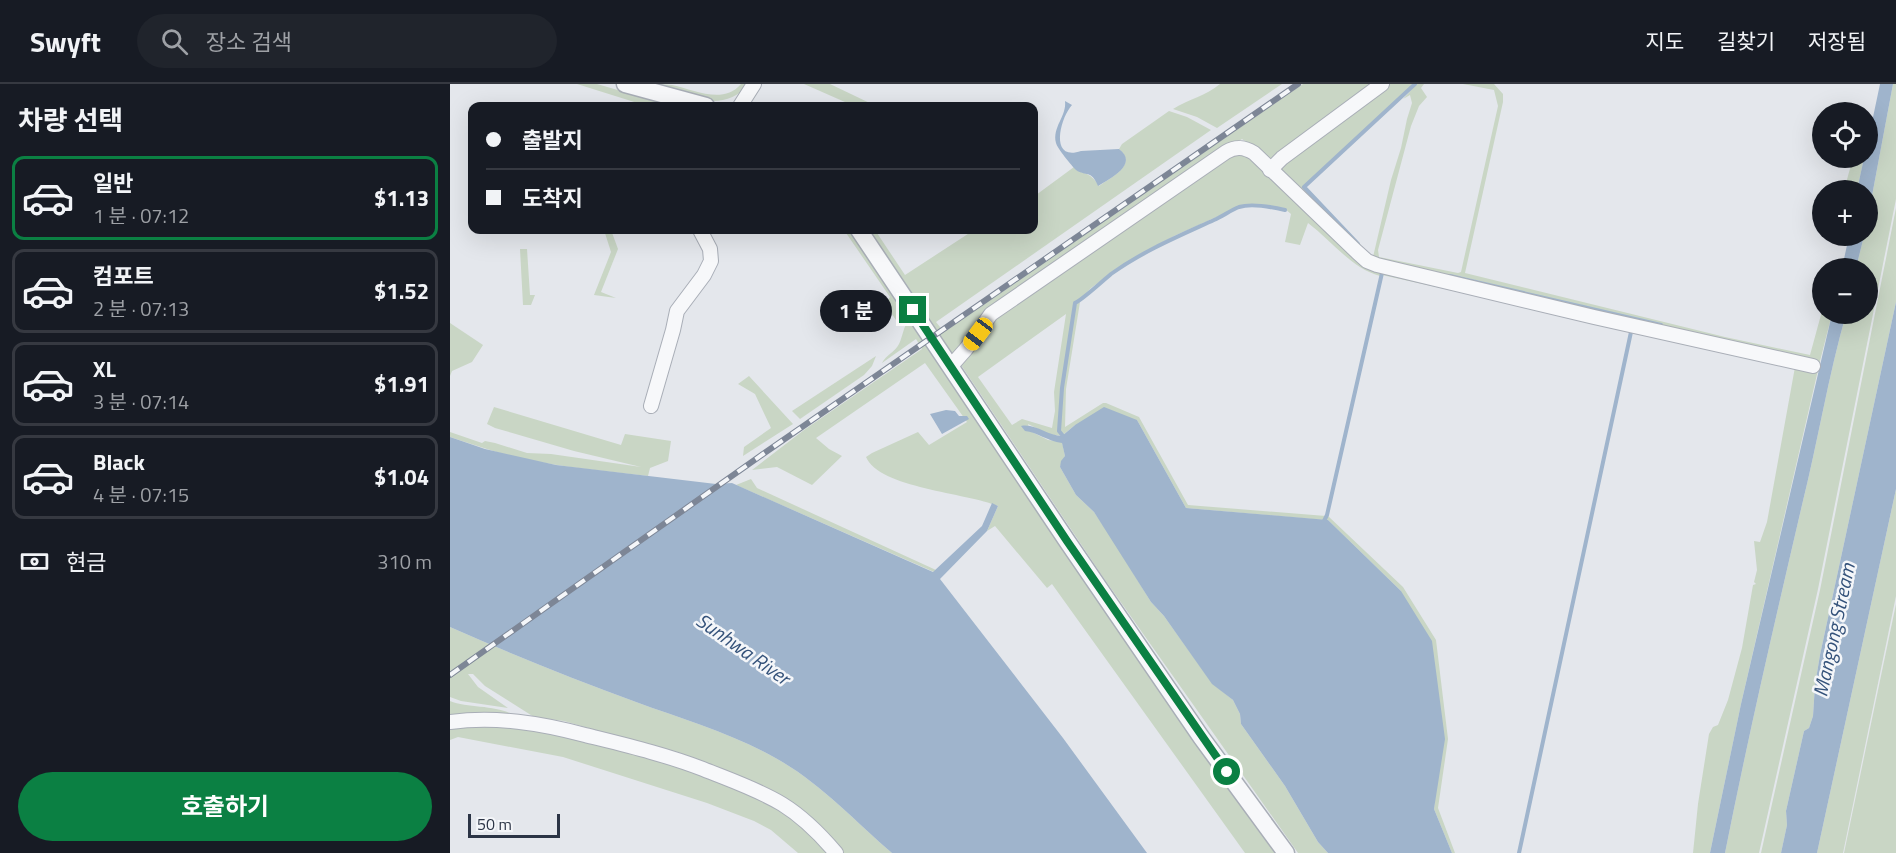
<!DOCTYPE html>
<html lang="ko">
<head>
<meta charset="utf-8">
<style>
  body { margin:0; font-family:"Titillium Web","Noto Sans KR",sans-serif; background:#20242c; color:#f1f3f6; height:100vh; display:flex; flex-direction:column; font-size:22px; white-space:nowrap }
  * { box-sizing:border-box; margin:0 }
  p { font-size:20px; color:#9ea1a6 }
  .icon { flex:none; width:33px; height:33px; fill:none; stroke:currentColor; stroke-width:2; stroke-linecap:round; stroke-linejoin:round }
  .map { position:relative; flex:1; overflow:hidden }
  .drawer { display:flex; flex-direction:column; background:#171b24; width:450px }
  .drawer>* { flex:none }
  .top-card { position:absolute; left:18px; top:18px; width:570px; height:132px; border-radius:12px; box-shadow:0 6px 24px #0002; display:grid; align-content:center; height:132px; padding:0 18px; background:#171b24 }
  .controls { position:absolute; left:1362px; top:18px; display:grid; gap:12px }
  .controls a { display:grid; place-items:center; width:66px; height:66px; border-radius:50%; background:#171b24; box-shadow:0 6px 24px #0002; font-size:30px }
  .scale { position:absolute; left:18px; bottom:15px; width:92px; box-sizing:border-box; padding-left:6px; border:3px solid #2b3445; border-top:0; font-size:16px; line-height:21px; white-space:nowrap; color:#2b3445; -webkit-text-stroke:4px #f4f6f9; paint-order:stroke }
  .end { position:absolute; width:27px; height:27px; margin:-14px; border:8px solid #0b8043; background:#fff; box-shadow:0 0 0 3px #fff }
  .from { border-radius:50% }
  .bubble { position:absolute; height:42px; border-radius:21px; background:#171b24; box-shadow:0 6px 24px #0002; font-size:20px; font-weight:700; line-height:42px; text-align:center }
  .car { position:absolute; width:18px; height:36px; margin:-18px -9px; border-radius:8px; box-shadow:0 0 4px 2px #0007; background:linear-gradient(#f5c518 24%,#345 0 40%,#f5c518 0 76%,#345 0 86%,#f5c518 0) }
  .top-card b { display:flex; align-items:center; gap:21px; height:57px; font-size:22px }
  .top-card b+b { border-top:2px solid #363941 }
  .top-card i { width:15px; height:15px; background:#f1f3f6 }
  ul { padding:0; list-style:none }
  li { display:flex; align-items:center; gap:18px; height:84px; margin:0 12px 9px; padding:0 6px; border:3px solid #363941; border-radius:12px }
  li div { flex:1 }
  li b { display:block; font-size:22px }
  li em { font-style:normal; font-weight:700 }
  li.selected { border-color:#0b8043 }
  li>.icon { width:54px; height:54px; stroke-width:1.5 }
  h2 { padding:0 18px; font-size:27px; line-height:72px }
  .pay { display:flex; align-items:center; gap:15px; height:66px; padding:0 18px; font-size:22px }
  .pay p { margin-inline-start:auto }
  .action { display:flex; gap:12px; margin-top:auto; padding:12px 18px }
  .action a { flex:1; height:69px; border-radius:36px; background:#0b8043; color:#fff; font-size:24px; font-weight:700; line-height:69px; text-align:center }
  header { display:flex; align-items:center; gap:36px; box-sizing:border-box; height:84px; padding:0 30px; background:#171b24; border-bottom:2px solid #363941 }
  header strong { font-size:28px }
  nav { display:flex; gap:33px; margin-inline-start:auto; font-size:21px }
  .search { width:420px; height:54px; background:#20242c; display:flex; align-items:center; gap:15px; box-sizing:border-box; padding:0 21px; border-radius:33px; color:#9ea1a6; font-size:22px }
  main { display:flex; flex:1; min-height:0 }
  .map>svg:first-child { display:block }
  .green { fill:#c9d6c5; fill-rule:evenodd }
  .water { fill:#9fb4cc }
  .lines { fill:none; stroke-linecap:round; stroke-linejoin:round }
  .stream { stroke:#9fb4cc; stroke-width:4 }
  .minor-casing { stroke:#a9aeb7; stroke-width:16 }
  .tertiary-casing { stroke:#a9aeb7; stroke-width:19 }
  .minor { stroke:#f7f8fa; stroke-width:14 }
  .tertiary { stroke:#f7f8fa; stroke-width:16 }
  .rail-casing { stroke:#7d8696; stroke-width:6 }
  .rail { stroke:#f4f6f9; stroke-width:4; stroke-dasharray:11; stroke-linecap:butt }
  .route { stroke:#0b8043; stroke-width:8 }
  .labels { text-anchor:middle; stroke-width:5; stroke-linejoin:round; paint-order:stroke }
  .water-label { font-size:20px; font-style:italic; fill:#34527a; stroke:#f4f6f9 }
</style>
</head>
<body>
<header>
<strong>Swyft</strong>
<div class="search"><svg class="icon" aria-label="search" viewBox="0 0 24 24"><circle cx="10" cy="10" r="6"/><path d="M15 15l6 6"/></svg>장소 검색</div>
<nav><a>지도</a><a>길찾기</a><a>저장됨</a></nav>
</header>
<main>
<section class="drawer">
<h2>차량 선택</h2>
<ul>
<li class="selected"><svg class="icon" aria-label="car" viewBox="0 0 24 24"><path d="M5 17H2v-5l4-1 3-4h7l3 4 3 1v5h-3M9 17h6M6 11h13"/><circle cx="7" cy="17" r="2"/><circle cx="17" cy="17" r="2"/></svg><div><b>일반</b><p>1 분 · 07:12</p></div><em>$1.13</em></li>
<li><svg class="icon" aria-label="car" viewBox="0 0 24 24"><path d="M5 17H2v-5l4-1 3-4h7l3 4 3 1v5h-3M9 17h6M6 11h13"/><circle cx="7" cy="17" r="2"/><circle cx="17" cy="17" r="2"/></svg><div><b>컴포트</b><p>2 분 · 07:13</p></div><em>$1.52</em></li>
<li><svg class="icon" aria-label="car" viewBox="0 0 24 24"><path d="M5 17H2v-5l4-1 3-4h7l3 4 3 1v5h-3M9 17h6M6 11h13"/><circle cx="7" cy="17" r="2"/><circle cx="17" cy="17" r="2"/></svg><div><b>XL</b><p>3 분 · 07:14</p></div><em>$1.91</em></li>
<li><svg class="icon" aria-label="car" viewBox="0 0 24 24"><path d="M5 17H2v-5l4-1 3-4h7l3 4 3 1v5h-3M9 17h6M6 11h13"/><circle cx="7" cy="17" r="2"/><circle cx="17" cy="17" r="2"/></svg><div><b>Black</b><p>4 분 · 07:15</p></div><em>$1.04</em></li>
</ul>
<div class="pay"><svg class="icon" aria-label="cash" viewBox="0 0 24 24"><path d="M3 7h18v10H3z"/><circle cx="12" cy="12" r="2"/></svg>현금<p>310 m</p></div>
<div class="action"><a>호출하기</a></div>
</section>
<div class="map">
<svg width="1446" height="769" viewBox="0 0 1446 769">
  <rect width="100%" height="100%" fill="#e4e7ec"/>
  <g class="green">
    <polygon points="127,0 147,0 223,22 197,22"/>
    <path d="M193,0C202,0 213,0 222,1C245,6 273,21 291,0H299C288,12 278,17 262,17Z"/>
    <polygon points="354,0 380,0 426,22 404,22"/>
    <path d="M770,0H832L767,44L747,33L723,25C739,15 756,12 770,0Z"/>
    <path d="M853,0H929L821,76L792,55L780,63L539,230L506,270L501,269L484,246L415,146H425L455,191L524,146H584V107L586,111L624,83C631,92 639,85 649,102C661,93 688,81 669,65L672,60L719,27L737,33L761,46L486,238L494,248Z"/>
    <polygon points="937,0 964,0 853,102 915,169 928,179 1013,195 1275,258 1360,275 1276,257 1013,193 935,179 923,173 941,96 951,64 957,35 962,19 960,11 953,15 967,0 974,0 971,4 977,13 969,22 961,42 928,166 929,173 1008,189 1011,188 1048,22 1044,6 1013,0 1044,0 1053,10 1053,18 1015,189 1275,253 1360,271 1372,227 1372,230 1382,230 1369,281 1183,241 928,180 915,173 835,96 829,87 828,83"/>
    <path d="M1443,0H1446V115L1368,505L1309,769H1275C1298,653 1325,537 1352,421C1368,357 1378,293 1396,230H1418V184H1406L1414,152H1418V133Z"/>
    <path d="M779,69H794L909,173L1368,286L1291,620L1260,769H1243L1248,720L1259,650L1263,643L1268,641L1278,616L1292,564L1303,501L1306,500L1304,498L1307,486L1304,457L1310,458L1317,438L1345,283L932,191L933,189H931L930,192C901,184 882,157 858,139L850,161L835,158L841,130L834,124L821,122H791L724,152L690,170L663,188L641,204L629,217L625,218L611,304L609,347L611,352L598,350L578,340L580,347L598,356L612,358L615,372L610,383L626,411L644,428L661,453L701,518L714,532L762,599L783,616L790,630L791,640L835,702L868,758L878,769H848L653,493L511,281L543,233ZM616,230L604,308L605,327L602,344L572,335L562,341L528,293Z"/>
    <polygon points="1403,74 1414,74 1407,106 1394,106"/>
    <polygon points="1446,124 1446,218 1370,571 1365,601 1363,632 1359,644 1354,647 1336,727 1337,741 1331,769 1311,769 1370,506"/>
    <polygon points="154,146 161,146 168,165 151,208 166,214 144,211 161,168"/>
    <polygon points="394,146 400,146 457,228 448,239 435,220 440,213"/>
    <polygon points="70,165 77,165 80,211 85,211 81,221 73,221"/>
    <polygon points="630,218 616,305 615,343 653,319 656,319 689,333 738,421 876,432 874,436 736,424 687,336 625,341 613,351 610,347 613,304 626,220"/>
    <path d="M459,236L473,254L831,769H795L602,500L597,504L545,442L537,447L548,422C517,409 429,404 416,373L422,369L468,348L479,361L517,338L475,279L366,354L379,365L392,372L362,401L327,383L302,386L354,346L472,265L466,255L432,279C436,271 445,268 449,260C453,252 453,243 459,236Z"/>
    <polygon points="0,239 33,261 22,278 2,287 0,292"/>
    <polygon points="426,272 422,282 414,291 350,335 342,327"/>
    <polygon points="299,292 343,340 293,372 294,363 321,344 305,310 288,300"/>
    <path d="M44,323L171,361L175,350L221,357L218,377L200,384L198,392C157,387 115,384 75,375C49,370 25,361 0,353V348L32,359L35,357L45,359L77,369L101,370L191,383L124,367L45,344L37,340Z"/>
    <polygon points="301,395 307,404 486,486 484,488 286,401"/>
    <polygon points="1446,405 1446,512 1393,769 1367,769"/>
    <polygon points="878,432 953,503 986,556 998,655 988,724 1005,769 1002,769 984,725 985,715 951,507 878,436 876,436"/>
    <polygon points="1446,520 1446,769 1394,769"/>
    <path d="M0,543C61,570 123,595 186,618C235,636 284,650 329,676C371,700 406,738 442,769H392L368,743L215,666L114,637L84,633L35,602L23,590H18L28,603L58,624L11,617L0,613Z"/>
    <path d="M0,617C20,625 54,620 68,635L0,633Z"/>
    <polygon points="41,639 160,659 287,702 347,736 379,769 348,769 321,746 304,737 257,719 113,673 8,653 0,656 0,641"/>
  </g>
  <g class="water">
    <polygon points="1430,0 1443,0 1418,133 1418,106 1407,106 1414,74 1418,74 1418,57"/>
    <path d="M615,17L622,21C610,34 599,78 631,67L669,65C689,80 661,94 648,102C641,85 636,93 626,86C622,82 607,64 606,59C602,43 617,32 615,17Z"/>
    <polygon points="1399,152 1414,152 1406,184 1392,184"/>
    <polygon points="1446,218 1446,405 1367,769 1331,769 1337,741 1336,727 1354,647 1359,644 1363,632 1365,601 1370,571"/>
    <path d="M1382,230H1396C1378,293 1368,357 1352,421C1325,537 1298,653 1275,769H1260L1291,620Z"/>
    <path d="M654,323L687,336L736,424L878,436L951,507L982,557L995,655L984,725L1002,769H878L868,758L835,702L791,640L790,630L783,616L762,600L714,532L701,518L644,428L626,411L610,383L611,377L615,372L612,359C597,357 587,348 575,347L571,342C585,339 598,352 612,352L625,341Z"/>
    <polygon points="496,326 505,327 509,332 517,332 519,335 492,350 480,330"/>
    <path d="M0,353L35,365L106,381L266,400L282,399L483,488L532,442L542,419L548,422L537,447L490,495L613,654L697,769H442C406,738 371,700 329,676C284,650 235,636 186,618C123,595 61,570 0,543Z"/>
  </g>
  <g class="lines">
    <g class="stream">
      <polyline points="908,160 854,103 965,0"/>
      <polyline points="1000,192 1211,241"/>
      <path d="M613,352L609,347L612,304L625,219C631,217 654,196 661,190C693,167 729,152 764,136C773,132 781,126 789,123C802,119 822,123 835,126"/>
      <polyline points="873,439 877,431 932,189"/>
      <polyline points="1069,769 1181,248"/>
    </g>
    <g class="minor-casing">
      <g id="minor">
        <polyline points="290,22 304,0"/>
        <polyline points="820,86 832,74 932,0"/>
        <path d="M501,282L516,265L541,230L776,68C786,62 794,63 804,69L907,168L917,177L927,181L1144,233L1363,282"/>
        <polyline points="201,322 223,246 227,227 254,191 261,177 260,165 250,146"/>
        <path d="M0,638C46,632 90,639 135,651C175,661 214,670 253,685C280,696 307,705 332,720C353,733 370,750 386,769"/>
      </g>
    </g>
    <g class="tertiary-casing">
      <g id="tertiary">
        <polyline points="175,0 256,22"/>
        <polyline points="409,146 617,457 751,653 836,769"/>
      </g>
    </g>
    <use href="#minor" class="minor"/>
    <use href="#tertiary" class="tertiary"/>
    <g class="rail-casing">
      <polyline id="rail" points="0,591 313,370 848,0"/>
    </g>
    <use href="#rail" class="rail"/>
  </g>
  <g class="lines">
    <polyline class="route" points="463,226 617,457 777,688"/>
  </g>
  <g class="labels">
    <g class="water-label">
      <text transform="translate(1384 546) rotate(-78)" y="7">Mangong Stream</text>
      <text transform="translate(293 565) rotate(35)" y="7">Sunhwa River</text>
    </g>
  </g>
</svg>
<div class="controls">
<a><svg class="icon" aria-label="locate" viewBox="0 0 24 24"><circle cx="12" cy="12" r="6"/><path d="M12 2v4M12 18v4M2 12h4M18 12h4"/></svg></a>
<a>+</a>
<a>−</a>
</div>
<div class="scale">50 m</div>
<i class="end from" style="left:777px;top:688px"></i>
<i class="end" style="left:463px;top:226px"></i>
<div class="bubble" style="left:370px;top:206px;width:72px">1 분</div>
<i class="car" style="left:528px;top:250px;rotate:217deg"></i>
<div class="top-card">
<b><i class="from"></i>출발지</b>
<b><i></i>도착지</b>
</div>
</div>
</main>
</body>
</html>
